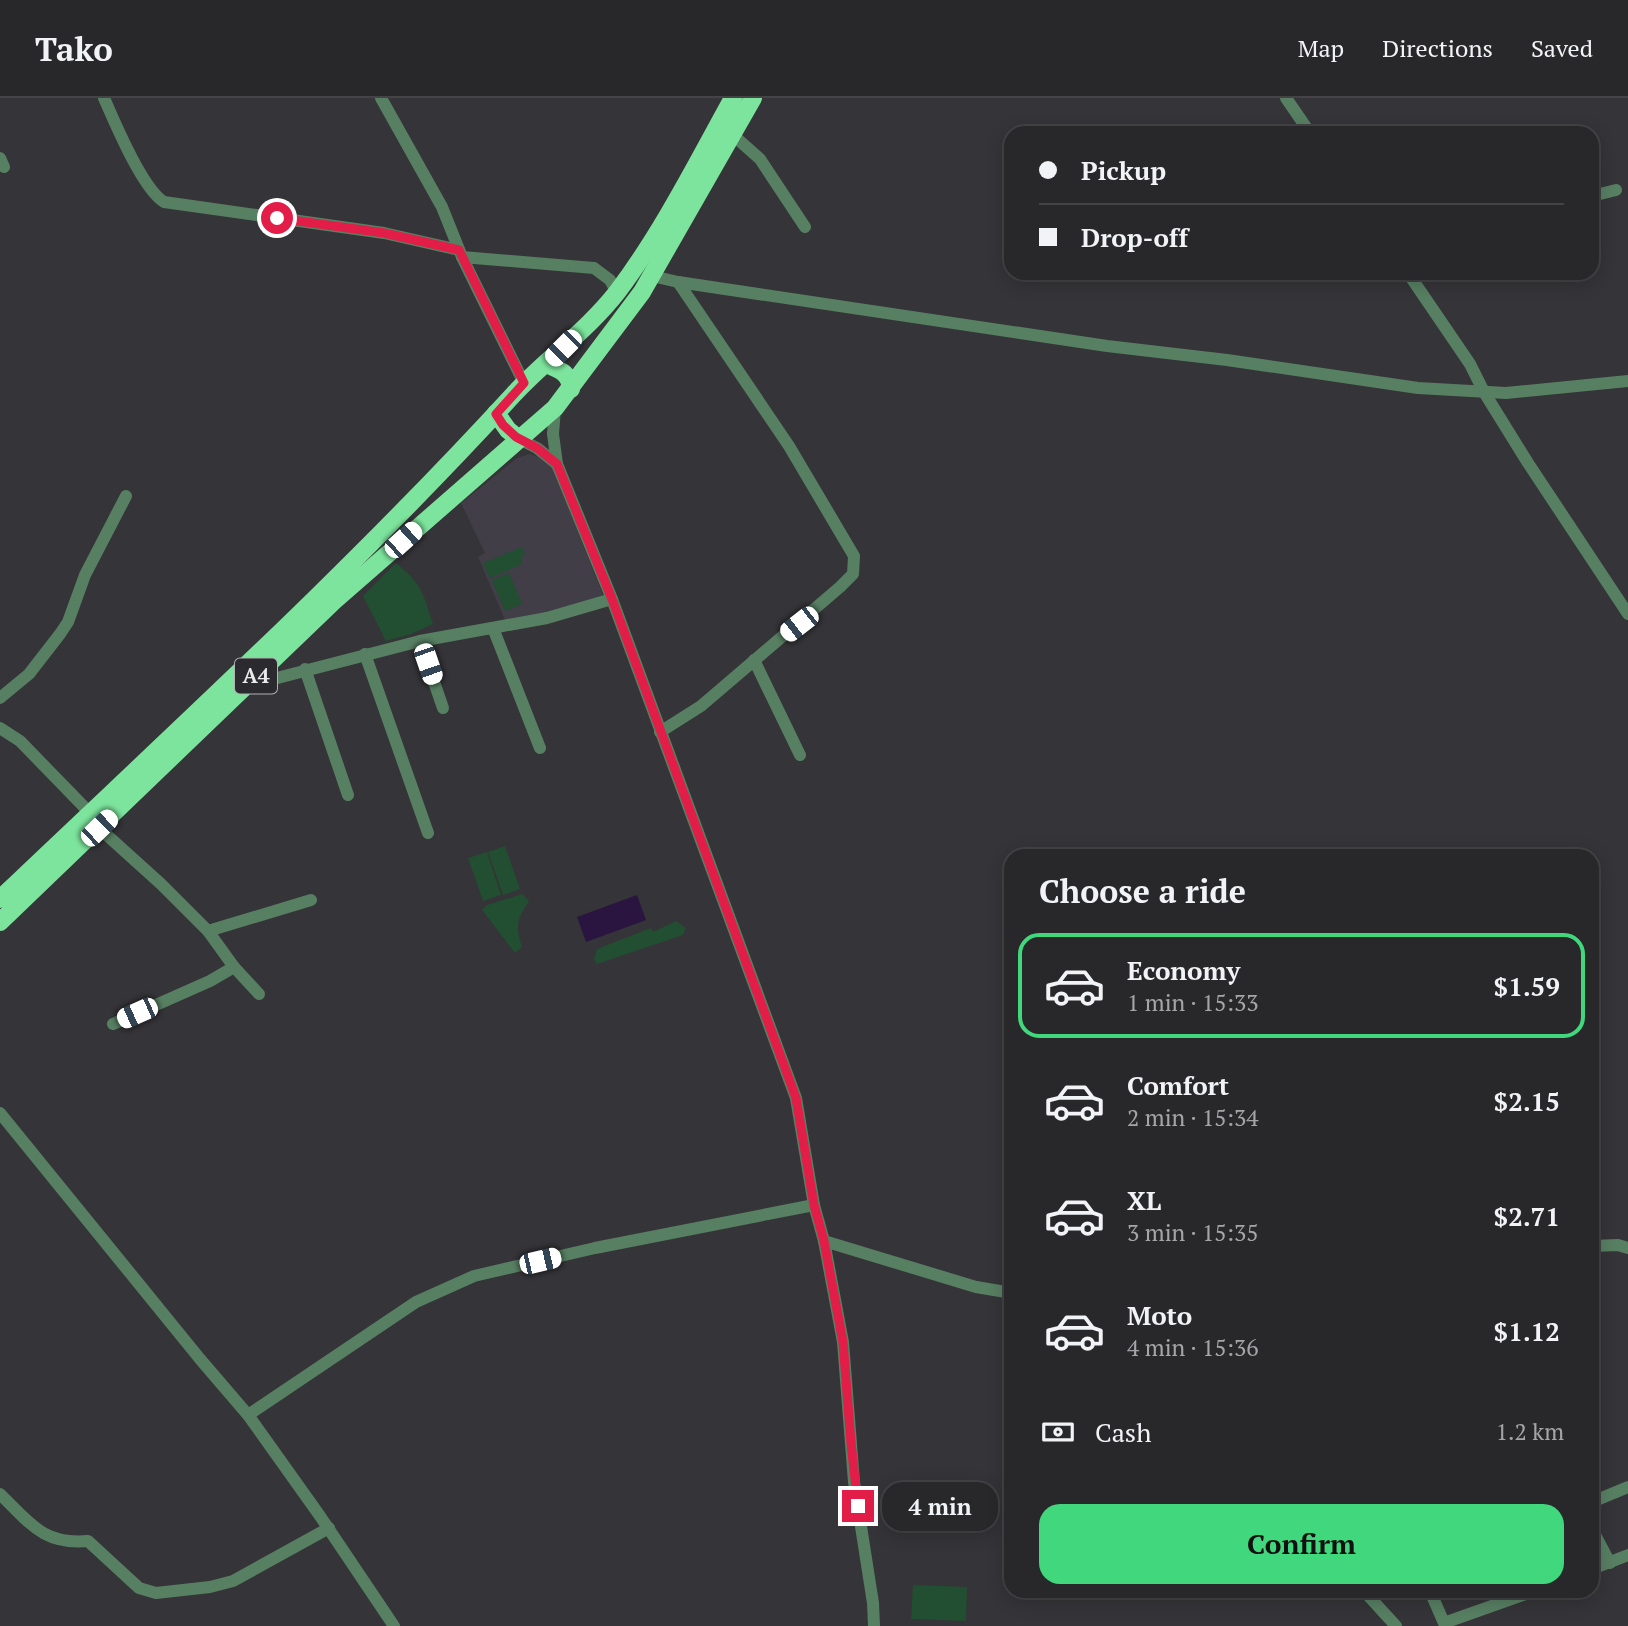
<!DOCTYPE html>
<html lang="en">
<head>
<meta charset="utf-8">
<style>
  body { margin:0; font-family:"PT Serif",serif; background:#343336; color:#f1f3f6; height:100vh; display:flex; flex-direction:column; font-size:26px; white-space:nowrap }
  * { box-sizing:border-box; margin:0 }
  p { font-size:23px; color:#a5a5a8 }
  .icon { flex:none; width:38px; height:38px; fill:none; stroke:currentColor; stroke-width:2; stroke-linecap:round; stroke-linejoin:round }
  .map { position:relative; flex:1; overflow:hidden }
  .details { position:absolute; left:1004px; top:751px; width:595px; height:749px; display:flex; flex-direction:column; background:#28272a; border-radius:21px; box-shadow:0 4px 18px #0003,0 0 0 2px #444447 }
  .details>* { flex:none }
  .hud { position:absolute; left:1004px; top:28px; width:595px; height:154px; border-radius:21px; box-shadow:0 4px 18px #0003,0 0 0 2px #444447; display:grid; align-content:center; height:154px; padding:0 35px; background:#28272a }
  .end { position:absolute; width:32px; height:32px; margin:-16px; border:9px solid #e11d48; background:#fff; box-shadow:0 0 0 4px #fff }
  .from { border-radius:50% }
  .bubble { position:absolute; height:49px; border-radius:21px; background:#28272a; box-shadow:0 4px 18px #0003,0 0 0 2px #444447; font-size:23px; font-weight:700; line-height:49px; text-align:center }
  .car { position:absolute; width:21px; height:42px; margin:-21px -10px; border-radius:9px; box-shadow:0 0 5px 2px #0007; background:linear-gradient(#fff 24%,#345 0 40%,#fff 0 76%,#345 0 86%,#fff 0) }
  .hud b { display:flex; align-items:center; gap:24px; height:66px; font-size:26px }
  .hud b+b { border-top:2px solid #444447 }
  .hud i { width:18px; height:18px; background:#f1f3f6 }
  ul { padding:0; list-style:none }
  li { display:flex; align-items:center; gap:21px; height:105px; margin:0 14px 10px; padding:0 21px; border:4px solid transparent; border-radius:21px }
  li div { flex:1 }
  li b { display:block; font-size:26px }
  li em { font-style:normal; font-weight:700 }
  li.current { border-color:#41d77c }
  li>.icon { width:63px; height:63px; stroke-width:1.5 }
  h2 { padding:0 35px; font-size:32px; line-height:84px }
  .pay { display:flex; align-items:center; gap:18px; height:77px; padding:0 35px; font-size:26px }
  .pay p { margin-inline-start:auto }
  .button { display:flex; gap:14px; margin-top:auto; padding:14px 35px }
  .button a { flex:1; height:80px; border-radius:21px; background:#41d77c; color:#111; font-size:28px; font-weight:700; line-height:80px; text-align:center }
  header { display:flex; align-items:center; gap:42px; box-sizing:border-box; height:98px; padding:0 35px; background:#28272a; border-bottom:2px solid #444447 }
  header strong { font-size:33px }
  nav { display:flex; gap:38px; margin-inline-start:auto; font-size:24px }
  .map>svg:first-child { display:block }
  .built { fill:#413e47 }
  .green { fill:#224e31 }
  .water { fill:#2a1540 }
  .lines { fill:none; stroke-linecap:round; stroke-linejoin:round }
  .minor { stroke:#577f62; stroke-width:12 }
  .highway { stroke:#7de49d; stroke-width:18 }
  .route { stroke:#e11d48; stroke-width:9 }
  .labels { text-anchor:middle; stroke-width:7; stroke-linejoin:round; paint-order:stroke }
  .shield { fill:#2b2a2e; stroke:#b1b0b2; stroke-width:2 }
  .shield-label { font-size:21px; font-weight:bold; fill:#eae9eb }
</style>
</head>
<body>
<header>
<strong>Tako</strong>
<nav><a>Map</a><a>Directions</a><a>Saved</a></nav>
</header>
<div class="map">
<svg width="1628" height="1528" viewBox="0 0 1628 1528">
  <rect width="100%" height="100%" fill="#353438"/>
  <polygon class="built" points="530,356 538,359 552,369 603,497 550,516 506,524 478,459 485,455 461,405 517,360"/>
  <g class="green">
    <polygon points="522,449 525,456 521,460 522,466 490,480 483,465"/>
    <path d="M396,465C422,486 423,495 433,526L411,536L386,543L363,498Z"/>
    <polygon points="509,475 522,506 505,513 492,482"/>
    <polygon points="505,748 520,791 503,797 488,754"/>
    <polygon points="487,754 501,797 483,803 468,760"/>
    <path d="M522,796L529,803C517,822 515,827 522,849L515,855L482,812L487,807Z"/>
    <polygon points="676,823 686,830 683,837 597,866 594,861 597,851 651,830 653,834"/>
    <polygon points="913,1487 967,1489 966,1523 911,1521"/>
  </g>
  <polygon class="water" points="637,797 646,822 586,844 577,819"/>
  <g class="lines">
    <g class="minor">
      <path d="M104,0C115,25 142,90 164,104L384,135L459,152"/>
      <polyline points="381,0 442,109 462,159 524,285"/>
      <polyline points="1286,0 1310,35"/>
      <polyline points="733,37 760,61 805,129"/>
      <polyline points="0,60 4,69"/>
      <polyline points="1592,98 1616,92"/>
      <polyline points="462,159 594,170 610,182 617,195"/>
      <polyline points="1408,175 1470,266 1484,294 1528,365 1628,516"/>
      <polyline points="652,178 678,184 1107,248 1227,262 1418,290 1506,295 1628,283"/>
      <polyline points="555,310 553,336 557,366 612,501 796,1000 814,1107 824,1143 843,1244 854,1384 873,1505 874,1528"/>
      <polyline points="519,341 537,350 557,366"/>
      <polyline points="493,530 540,650"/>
      <polyline points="420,543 443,610"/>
      <polyline points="365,556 428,735"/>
      <polyline points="754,562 800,657"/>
      <polyline points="305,571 348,697"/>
      <polyline points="250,587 420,543 547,520 612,501"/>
      <polyline points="0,600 29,576 60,536 68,524 85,477 126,398"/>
      <polyline points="0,630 20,643 90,715"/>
      <polyline points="660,634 701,608 840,489 853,476 854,458 789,348 678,184"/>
      <polyline points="99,730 161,786 208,833 234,869 259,896"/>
      <polyline points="208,833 311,802"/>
      <polyline points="113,926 210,883 234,869"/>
      <polyline points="0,1015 200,1261 248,1317 320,1418 394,1528"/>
      <polyline points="824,1143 976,1189 1012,1195"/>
      <polyline points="1592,1148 1618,1147 1628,1150"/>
      <polyline points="248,1317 416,1204 474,1178 595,1150 814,1107"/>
      <path d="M0,1396C30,1425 43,1447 88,1443L139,1490L156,1495L210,1489L233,1483L329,1430"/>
      <polyline points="1592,1404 1628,1389"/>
      <polyline points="1592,1431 1610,1465"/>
      <polyline points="1592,1471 1628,1457"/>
      <polyline points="1364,1493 1396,1528"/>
      <polyline points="1430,1493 1444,1525 1534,1493"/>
    </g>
    <g class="highway">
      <path d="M546,266C560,272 570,275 571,291"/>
      <polyline points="496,315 508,332 519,341"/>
      <path d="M0,801C173,636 351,474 513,297C546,261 588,232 618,193C663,133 697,65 733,0"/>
      <polyline points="0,824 334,503 555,310 642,194 753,0"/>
    </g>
  </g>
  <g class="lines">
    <polyline class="route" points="277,120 384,135 459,152 524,285 496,316 503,327 516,339 537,350 557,366 612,501 796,1000 814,1107 824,1143 843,1244 851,1345 858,1408"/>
  </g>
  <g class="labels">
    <rect class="shield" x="235" y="560.5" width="42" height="35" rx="5"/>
    <g class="shield-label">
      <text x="256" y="585">A4</text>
    </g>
  </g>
</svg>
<i class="end from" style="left:277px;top:120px"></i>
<i class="end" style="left:858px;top:1408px"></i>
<div class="bubble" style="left:882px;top:1384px;width:116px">4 min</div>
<i class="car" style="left:563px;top:250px;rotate:225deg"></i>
<i class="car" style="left:403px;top:442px;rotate:48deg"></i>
<i class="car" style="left:799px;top:526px;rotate:232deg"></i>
<i class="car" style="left:428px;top:566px;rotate:161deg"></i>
<i class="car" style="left:99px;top:730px;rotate:46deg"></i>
<i class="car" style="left:137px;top:915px;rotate:246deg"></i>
<i class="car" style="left:540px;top:1163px;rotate:77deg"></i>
<div class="hud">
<b><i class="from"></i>Pickup</b>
<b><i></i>Drop-off</b>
</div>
<section class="details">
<h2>Choose a ride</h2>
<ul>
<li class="current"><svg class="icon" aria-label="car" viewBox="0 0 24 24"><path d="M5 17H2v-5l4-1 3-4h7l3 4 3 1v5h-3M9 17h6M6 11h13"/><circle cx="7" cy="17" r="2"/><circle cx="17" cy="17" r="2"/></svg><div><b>Economy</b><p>1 min · 15:33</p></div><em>$1.59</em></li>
<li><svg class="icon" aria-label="car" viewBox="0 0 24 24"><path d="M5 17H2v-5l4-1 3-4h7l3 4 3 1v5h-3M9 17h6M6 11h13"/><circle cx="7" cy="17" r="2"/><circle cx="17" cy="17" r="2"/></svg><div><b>Comfort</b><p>2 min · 15:34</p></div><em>$2.15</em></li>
<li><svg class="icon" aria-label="car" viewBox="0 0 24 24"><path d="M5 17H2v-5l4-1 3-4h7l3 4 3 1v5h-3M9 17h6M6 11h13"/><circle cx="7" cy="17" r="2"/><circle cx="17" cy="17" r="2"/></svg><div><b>XL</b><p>3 min · 15:35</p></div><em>$2.71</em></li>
<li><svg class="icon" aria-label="car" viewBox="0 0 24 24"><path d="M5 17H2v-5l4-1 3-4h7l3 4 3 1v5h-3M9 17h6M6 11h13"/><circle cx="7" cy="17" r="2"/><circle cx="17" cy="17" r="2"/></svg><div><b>Moto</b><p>4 min · 15:36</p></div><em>$1.12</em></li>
</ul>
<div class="pay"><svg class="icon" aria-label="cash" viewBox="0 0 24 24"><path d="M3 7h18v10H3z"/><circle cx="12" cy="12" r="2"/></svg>Cash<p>1.2 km</p></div>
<div class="button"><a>Confirm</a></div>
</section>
</div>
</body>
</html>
